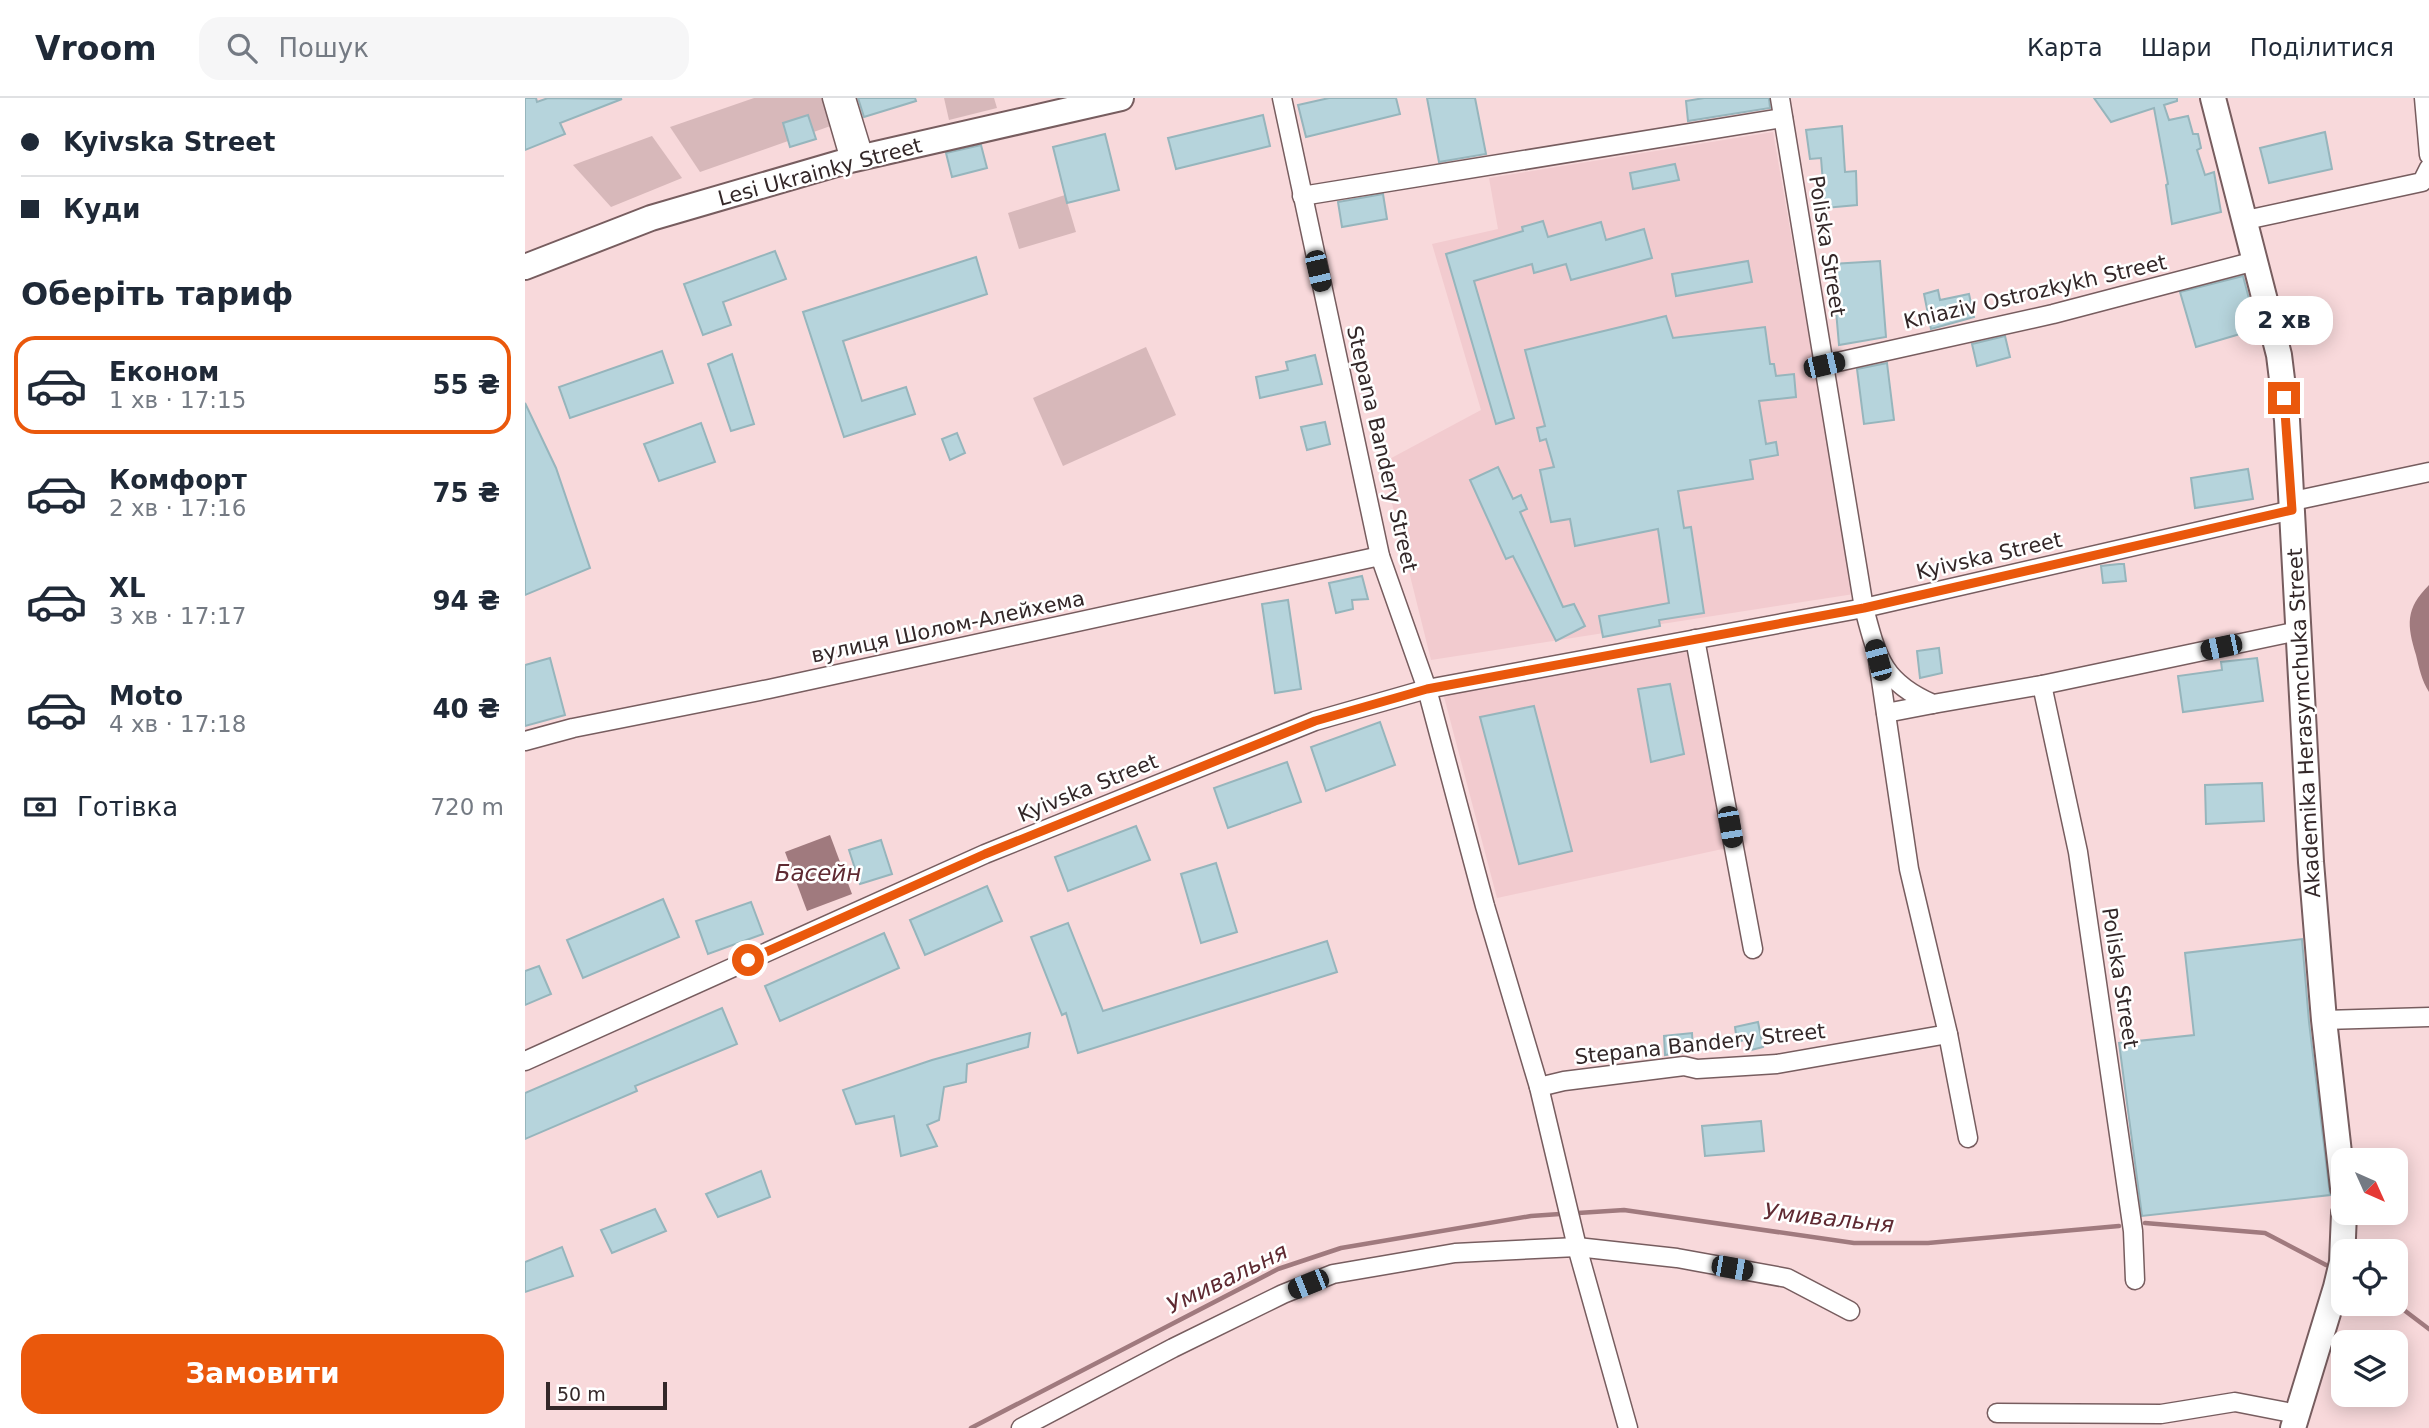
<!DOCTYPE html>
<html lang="uk">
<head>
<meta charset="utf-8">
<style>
  body { margin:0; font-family:"DejaVu Sans",sans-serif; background:#f6f6f7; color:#1f2937; height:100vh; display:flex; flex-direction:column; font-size:26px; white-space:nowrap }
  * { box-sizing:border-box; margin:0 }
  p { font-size:23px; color:#747a83 }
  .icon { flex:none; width:38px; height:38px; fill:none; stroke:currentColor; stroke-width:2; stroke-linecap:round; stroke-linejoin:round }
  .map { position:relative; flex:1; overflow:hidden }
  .panel { display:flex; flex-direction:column; background:#fff; width:525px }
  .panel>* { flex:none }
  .hud { display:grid; align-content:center; height:154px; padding:0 21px; background:#fff }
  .needle { width:46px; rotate:135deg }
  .controls { position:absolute; left:1806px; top:1050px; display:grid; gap:14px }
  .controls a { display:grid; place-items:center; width:77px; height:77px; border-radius:14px; background:#fff; box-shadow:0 4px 18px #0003; font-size:35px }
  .scale { position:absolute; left:21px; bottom:18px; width:121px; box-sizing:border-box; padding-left:7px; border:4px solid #332728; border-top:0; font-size:19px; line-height:24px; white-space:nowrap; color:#332728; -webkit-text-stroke:5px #fff; paint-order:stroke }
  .end { position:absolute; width:32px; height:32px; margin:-16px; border:9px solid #ea580c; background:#fff; box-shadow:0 0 0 4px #fff }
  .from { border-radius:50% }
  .bubble { position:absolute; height:49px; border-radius:21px; background:#fff; box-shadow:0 4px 18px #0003; font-size:23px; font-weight:600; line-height:49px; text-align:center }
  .car { position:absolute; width:21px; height:42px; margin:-21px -10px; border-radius:9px; box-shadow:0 0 5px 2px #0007; background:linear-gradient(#222 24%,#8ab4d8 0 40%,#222 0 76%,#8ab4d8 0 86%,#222 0) }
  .hud b { display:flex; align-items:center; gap:24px; height:66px; font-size:26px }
  .hud b+b { border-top:2px solid #e0e1e3 }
  .hud i { width:18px; height:18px; background:#1f2937 }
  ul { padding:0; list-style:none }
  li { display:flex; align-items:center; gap:21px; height:98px; margin:0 14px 10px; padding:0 7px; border:4px solid transparent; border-radius:21px }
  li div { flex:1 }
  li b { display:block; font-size:26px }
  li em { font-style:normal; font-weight:600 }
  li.active { border-color:#ea580c }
  li>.icon { width:63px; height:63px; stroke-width:1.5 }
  h2 { padding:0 21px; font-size:32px; line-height:84px }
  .pay { display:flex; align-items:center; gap:18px; height:77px; padding:0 21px; font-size:26px }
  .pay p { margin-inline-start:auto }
  .cta { display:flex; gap:14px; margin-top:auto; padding:14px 21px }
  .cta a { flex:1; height:80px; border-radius:21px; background:#ea580c; color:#fff; font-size:28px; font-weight:600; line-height:80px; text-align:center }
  header { display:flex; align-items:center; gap:42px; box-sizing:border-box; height:98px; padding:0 35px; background:#fff; border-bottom:2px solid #e0e1e3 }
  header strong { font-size:33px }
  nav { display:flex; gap:38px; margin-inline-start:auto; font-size:24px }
  .search { width:490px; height:63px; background:#f6f6f7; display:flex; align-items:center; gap:18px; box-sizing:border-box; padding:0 24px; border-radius:21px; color:#747a83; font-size:26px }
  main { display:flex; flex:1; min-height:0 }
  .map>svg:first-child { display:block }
  .built { fill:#f2cbcf }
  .green { fill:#d7b8ba }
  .water { fill:#a07a7e }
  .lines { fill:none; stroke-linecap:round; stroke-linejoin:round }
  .stream { stroke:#a07a7e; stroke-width:4.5 }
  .building { fill:#b6d4dc; stroke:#96b5bc; stroke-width:2 }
  .street-casing { stroke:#775d5f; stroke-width:21 }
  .secondary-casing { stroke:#775d5f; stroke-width:28 }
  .street { stroke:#fff; stroke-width:18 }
  .secondary { stroke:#fff; stroke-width:24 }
  .route { stroke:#ea580c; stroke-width:9 }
  .labels { text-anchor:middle; stroke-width:5; stroke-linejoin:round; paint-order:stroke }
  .street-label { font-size:21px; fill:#332728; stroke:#fff }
  .water-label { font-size:23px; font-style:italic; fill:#5f2a32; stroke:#fff }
</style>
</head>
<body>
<header>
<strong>Vroom</strong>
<div class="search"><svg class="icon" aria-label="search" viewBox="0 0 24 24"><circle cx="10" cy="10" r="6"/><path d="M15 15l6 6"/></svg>Пошук</div>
<nav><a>Карта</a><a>Шари</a><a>Поділитися</a></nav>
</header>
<main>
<section class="panel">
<div class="hud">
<b><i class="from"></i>Kyivska Street</b>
<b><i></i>Куди</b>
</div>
<h2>Оберіть тариф</h2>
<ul>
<li class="active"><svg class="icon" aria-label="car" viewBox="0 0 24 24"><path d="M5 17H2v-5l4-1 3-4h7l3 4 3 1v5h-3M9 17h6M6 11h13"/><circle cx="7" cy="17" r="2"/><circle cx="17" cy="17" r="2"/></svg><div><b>Економ</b><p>1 хв · 17:15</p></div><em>55 ₴</em></li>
<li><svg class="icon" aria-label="car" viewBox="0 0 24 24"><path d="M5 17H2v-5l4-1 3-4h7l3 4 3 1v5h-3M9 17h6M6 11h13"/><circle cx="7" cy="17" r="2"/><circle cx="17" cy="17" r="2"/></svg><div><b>Комфорт</b><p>2 хв · 17:16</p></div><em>75 ₴</em></li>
<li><svg class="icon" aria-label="car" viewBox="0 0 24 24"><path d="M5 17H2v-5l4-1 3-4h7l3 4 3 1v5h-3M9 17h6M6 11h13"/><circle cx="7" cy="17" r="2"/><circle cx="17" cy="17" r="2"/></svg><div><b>XL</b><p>3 хв · 17:17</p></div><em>94 ₴</em></li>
<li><svg class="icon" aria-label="car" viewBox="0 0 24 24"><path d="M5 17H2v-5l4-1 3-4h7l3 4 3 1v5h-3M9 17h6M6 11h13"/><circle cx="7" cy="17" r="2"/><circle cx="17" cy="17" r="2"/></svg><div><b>Moto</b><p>4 хв · 17:18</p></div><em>40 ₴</em></li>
</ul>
<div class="pay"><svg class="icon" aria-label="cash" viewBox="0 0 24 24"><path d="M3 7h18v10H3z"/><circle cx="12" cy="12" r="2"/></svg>Готівка<p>720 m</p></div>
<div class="cta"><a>Замовити</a></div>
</section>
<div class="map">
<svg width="1904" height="1330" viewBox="0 0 1904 1330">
  <rect width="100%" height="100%" fill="#f8d9db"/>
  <g class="built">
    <polygon points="1248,34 1329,496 906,562 857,365 956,312 907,146 973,131 964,80"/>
    <polygon points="1168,553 1202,750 972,800 918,595"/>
  </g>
  <g class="green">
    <polygon points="229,0 306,0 314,25 175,74 145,29"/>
    <polygon points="419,0 469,0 472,10 424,22"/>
    <polygon points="127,38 157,80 86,109 48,67"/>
    <polygon points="540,97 551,134 494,151 483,115"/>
    <polygon points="621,249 651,317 538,368 508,300"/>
  </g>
  <g class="water">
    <path d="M1904,487V594C1897,583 1894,570 1891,557C1882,527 1880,511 1904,487Z"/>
    <polygon points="305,737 327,796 282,813 260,754"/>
  </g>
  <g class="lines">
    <g class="stream">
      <polyline points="1053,1115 1099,1112 1329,1145 1403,1145 1594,1128"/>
      <polyline points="1620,1125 1740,1135 1801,1167"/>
      <polyline points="1871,1206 1904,1231"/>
      <polyline points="446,1330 753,1171 816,1150 1006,1118 1035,1116"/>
    </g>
  </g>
  <g class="building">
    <polygon points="0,0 11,0 12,4 23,0 97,1 35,25 40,36 0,52"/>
    <polygon points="333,0 390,0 391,3 339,19"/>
    <polygon points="804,0 871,0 875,16 781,39 773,7"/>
    <polygon points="902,0 950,0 961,56 914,64"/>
    <polygon points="1179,0 1244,0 1245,10 1163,23 1161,3"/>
    <polygon points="1569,0 1652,0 1652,3 1639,7 1644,22 1663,18 1668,36 1673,36 1676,50 1672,52 1680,77 1689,74 1696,114 1647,126 1641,87 1643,86 1629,10 1586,24"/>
    <polygon points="283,17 291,41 265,49 258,25"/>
    <polygon points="738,17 745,48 651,71 643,40"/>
    <polygon points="1317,28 1320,74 1331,73 1332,107 1300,110 1296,60 1285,61 1281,32"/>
    <polygon points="1800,34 1807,71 1744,85 1735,50"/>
    <polygon points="580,36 594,92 542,105 528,49"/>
    <polygon points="456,47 462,70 427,79 421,55"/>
    <polygon points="1150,66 1154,82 1108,91 1105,75"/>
    <polygon points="858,96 862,121 817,129 813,104"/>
    <polygon points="1018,123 1023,139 1076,124 1081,142 1119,131 1127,160 1046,182 1041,166 1009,175 1007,166 949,183 989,320 971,326 921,156 998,133 997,129"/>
    <polygon points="250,153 261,181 198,204 206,227 178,237 159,186"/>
    <polygon points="451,159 462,196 318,243 337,303 381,289 390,316 319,339 278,214"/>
    <polygon points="1223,163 1227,184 1151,198 1147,176"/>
    <polygon points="1355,163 1361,239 1314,247 1307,166"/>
    <polygon points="1718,178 1732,231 1671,249 1655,194"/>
    <polygon points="1413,192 1415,202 1444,196 1449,219 1406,231 1399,196"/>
    <polygon points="1141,218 1148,240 1240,229 1245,266 1249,266 1251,278 1269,276 1271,299 1234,303 1241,346 1251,344 1253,357 1225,362 1228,381 1153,393 1159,430 1166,429 1179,515 1134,522 1135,528 1078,539 1074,518 1144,505 1133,431 1050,448 1045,421 1026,424 1015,372 1029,369 1021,341 1015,343 1012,330 1020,328 1000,252"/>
    <polygon points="1480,238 1485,259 1452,268 1447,246"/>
    <polygon points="137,253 148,285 45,320 34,289"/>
    <polygon points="207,256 229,326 206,333 183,266"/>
    <polygon points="790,257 797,286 735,300 731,279 763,272 761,264"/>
    <polygon points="1362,265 1369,322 1339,326 1332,271"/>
    <polygon points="0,305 31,370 65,470 0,497"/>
    <polygon points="800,324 805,346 782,352 776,329"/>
    <polygon points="176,325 190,364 134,383 119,346"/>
    <polygon points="432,335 440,355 425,362 417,341"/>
    <polygon points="973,369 988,401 996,397 1002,411 995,414 1038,509 1049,506 1060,528 1031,543 988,458 981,461 945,382"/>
    <polygon points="1723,371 1728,401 1670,410 1666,380"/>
    <polygon points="1594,466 1599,466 1601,483 1578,485 1576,468"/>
    <polygon points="837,478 843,501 827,502 828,511 811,515 804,485"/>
    <polygon points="763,502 776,591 750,595 737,506"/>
    <polygon points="1414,550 1417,575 1395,580 1392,553"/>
    <polygon points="25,560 40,617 0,628 0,567"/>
    <polygon points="1732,560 1738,603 1658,614 1653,578 1697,572 1696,564"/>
    <polygon points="1145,586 1159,656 1126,664 1113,591"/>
    <polygon points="1009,608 1047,753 994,766 955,619"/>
    <polygon points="855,624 870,667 801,693 786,649"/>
    <polygon points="762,664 776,704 703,730 689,690"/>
    <polygon points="1737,685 1739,723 1681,726 1680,687"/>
    <polygon points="611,728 625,762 543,793 530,759"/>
    <polygon points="356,742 367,776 335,786 324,752"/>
    <polygon points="691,765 712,834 676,845 656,776"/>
    <polygon points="462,788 477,823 400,857 385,822"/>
    <polygon points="138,801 154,839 58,880 42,842"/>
    <polygon points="226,804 238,836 183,856 171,823"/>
    <polygon points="543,825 578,913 802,843 812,874 553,955 541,915 537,917 506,839"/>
    <polygon points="359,835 374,870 255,923 240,888"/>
    <polygon points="1777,841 1784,924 1805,1097 1617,1118 1594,945 1669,937 1660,855"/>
    <polygon points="14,868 26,896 0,907 0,873"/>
    <polygon points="197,910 212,946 110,988 112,993 0,1041 0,995"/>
    <polygon points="1233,924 1238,949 1226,952 1223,941 1212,944 1210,929"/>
    <polygon points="505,935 503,949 442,966 441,984 419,989 414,1022 402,1027 412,1048 376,1058 369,1018 331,1026 318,992 407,962"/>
    <polygon points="1167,935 1168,953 1140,957 1139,938"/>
    <polygon points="1236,1023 1239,1053 1180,1058 1177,1028"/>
    <polygon points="236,1073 245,1099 193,1119 181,1096"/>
    <polygon points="130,1111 141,1133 87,1155 76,1132"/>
    <polygon points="37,1149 48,1178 0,1194 0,1164"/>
  </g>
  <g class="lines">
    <g class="street-casing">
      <g id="street">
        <polyline points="307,0 325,62"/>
        <polyline points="321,0 339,59"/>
        <polyline points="757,0 855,458 902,591 960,808 1014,989 1052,1149 1103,1330"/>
        <path d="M1255,0L1339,510C1352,559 1357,584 1408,606L1517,587L1773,533"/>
        <polyline points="1899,0 1904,57"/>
        <polyline points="777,98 1258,20"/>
        <polyline points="1721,122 1897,84 1904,70"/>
        <polyline points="1299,267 1528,216 1730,163"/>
        <polyline points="1768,403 1904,374"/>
        <polyline points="1170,541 1228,851"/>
        <polyline points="1353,562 1384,771 1423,936 1443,1040"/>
        <polyline points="1517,587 1553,754 1608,1133 1610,1182"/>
        <polyline points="1361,615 1408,606"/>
        <polyline points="0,643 48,630 244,591 855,458"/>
        <polyline points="1799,922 1904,919"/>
        <polyline points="0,963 460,756 790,623 902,591 1339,510 1767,412"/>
        <polyline points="1014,989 1039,983 1159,968 1172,971 1252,966 1423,936"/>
        <polyline points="1472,1315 1636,1316 1710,1304 1772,1316"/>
        <polyline points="496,1330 648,1250 758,1196 808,1176 930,1155 1052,1149 1152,1160 1262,1180 1325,1213"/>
      </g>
    </g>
    <g class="secondary-casing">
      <g id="secondary">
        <polyline points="1688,0 1754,257 1762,322 1786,764 1799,922 1818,1090"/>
        <polyline points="0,169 126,120 325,62 596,0"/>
        <polyline points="1768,1330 1811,1189 1817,1164 1819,1115"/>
      </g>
    </g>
    <use href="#street" class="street"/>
    <use href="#secondary" class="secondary"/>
  </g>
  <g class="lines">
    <polyline class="route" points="223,862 460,756 790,623 902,591 1339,510 1767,412 1759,300"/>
  </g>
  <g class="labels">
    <g class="street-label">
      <text transform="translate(295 74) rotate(-15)" y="7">Lesi Ukrainky Street</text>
      <text transform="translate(1302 148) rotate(81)" y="7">Poliska Street</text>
      <text transform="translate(1510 194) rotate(-13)" y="7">Kniaziv Ostrozkykh Street</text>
      <text transform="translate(857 351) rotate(77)" y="7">Stepana Bandery Street</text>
      <text transform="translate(1464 458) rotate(-13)" y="7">Kyivska Street</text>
      <text transform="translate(423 529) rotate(-12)" y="7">вулиця Шолом-Алейхема</text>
      <text transform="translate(1779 625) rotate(-93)" y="7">Akademika Herasymchuka Street</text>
      <text transform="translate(563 690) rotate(-22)" y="7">Kyivska Street</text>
      <text transform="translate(1595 880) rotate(81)" y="7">Poliska Street</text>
      <text transform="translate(1175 946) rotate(-6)" y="7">Stepana Bandery Street</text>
    </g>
    <g class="water-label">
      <text x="293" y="783">Басейн</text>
      <text transform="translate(1304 1120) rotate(6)" y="8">Умивальня</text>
      <text transform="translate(702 1180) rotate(-26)" y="8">Умивальня</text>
    </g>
  </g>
</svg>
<div class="controls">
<a><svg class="needle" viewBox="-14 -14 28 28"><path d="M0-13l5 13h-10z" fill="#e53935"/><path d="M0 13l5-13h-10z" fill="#747a83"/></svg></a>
<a><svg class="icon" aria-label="locate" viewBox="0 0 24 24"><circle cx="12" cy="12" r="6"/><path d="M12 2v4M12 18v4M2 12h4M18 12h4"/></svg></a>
<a><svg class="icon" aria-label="layers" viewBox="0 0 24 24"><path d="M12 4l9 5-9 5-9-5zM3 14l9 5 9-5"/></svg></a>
</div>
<div class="scale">50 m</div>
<i class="end from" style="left:223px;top:862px"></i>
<i class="end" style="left:1759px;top:300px"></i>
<div class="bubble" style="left:1710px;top:198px;width:98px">2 хв</div>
<i class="car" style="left:793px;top:173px;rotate:167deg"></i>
<i class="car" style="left:1299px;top:267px;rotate:77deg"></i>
<i class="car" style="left:1696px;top:549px;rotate:258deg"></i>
<i class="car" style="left:1353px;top:562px;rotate:345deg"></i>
<i class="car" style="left:1205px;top:729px;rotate:170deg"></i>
<i class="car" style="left:1207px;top:1170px;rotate:100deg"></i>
<i class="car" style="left:783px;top:1186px;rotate:248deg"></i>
</div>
</main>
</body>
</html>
